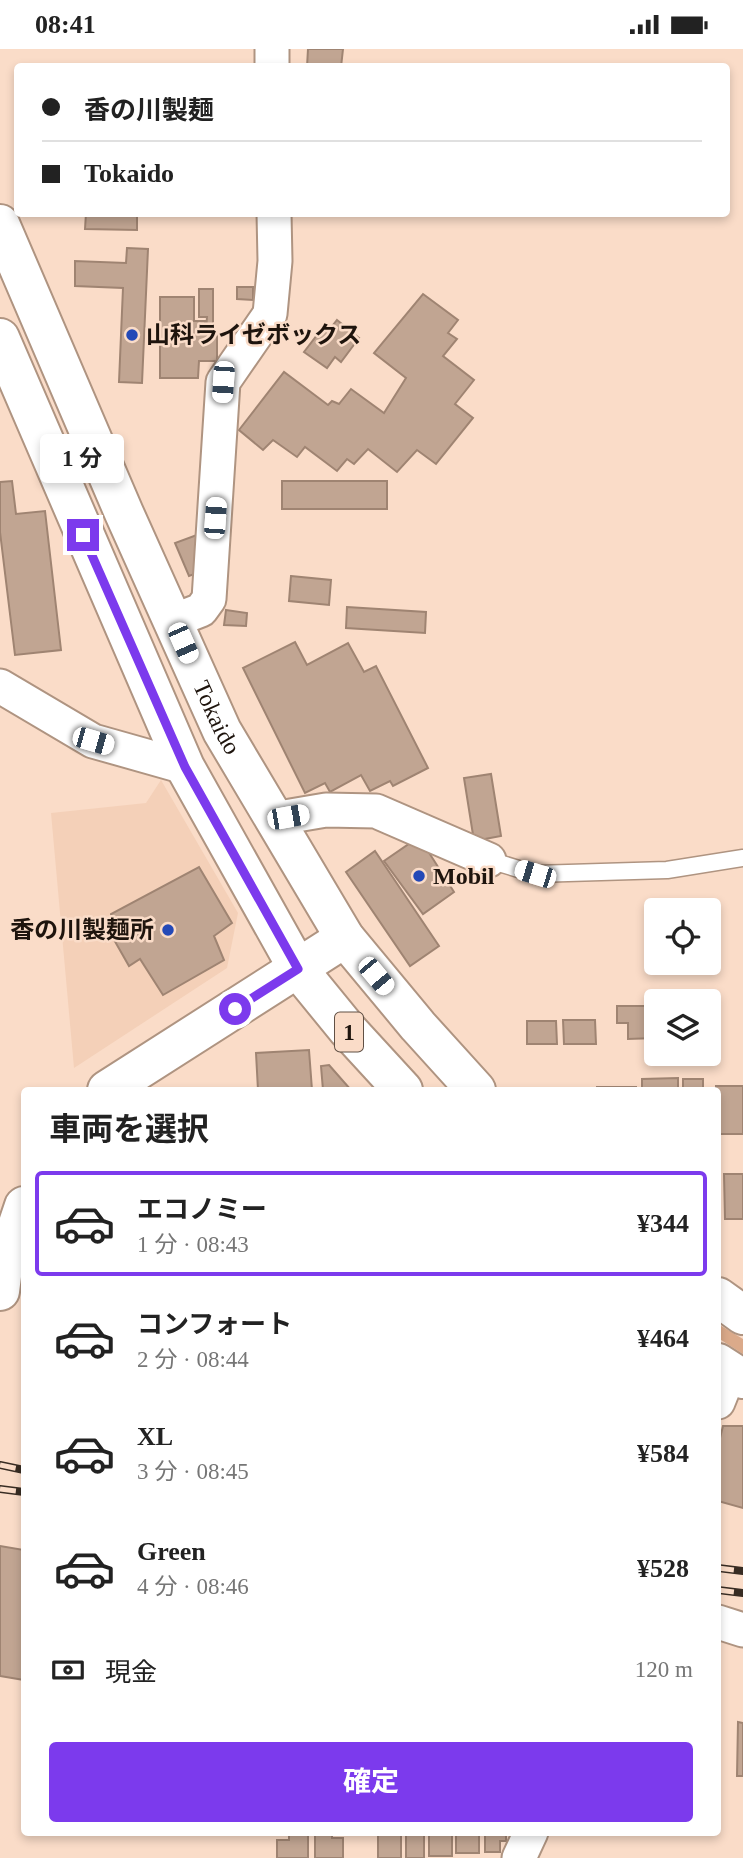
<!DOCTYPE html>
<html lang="ja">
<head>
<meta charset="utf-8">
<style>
  body { margin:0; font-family:"Times New Roman","Noto Sans JP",serif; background:#f6f6f6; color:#222; height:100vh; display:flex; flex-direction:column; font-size:26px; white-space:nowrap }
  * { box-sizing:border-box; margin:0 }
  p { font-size:23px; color:#767676 }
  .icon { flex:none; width:38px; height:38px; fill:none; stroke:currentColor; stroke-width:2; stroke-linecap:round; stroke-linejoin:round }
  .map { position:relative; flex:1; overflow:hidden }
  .panel { position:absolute; left:21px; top:1038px; width:700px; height:749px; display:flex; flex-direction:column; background:#fff; border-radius:7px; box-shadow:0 4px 10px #0003 }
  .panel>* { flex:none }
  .top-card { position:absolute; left:14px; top:14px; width:716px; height:154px; border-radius:7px; box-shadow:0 4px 10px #0003; display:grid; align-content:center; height:154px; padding:0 28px; background:#fff }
  .tools { position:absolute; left:644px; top:849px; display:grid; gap:14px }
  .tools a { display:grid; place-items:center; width:77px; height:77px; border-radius:7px; background:#fff; box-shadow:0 4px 10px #0003; font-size:35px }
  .end { position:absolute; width:32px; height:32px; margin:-16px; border:9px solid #7c3aed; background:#fff; box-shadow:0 0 0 4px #fff }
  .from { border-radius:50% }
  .bubble { position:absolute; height:49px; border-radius:7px; background:#fff; box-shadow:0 4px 10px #0003; font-size:23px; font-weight:700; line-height:49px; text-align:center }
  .car { position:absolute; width:21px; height:42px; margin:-21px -10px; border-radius:9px; box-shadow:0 0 5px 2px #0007; background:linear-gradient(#fff 24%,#345 0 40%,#fff 0 76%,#345 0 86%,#fff 0) }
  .top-card b { display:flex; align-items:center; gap:24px; height:66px; font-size:26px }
  .top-card b+b { border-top:2px solid #e0e0e0 }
  .top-card i { width:18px; height:18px; background:#222 }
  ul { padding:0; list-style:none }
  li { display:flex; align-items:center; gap:21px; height:105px; margin:0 14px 10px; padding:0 14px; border:4px solid transparent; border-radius:7px }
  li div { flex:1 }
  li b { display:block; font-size:26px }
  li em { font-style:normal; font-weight:700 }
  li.current { border-color:#7c3aed }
  li>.icon { width:63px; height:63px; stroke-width:1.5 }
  h2 { padding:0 28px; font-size:32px; line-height:84px }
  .pay { display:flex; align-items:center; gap:18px; height:77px; padding:0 28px; font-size:26px }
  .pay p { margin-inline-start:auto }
  .button { display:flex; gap:14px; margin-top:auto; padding:14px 28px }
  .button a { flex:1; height:80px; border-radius:7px; background:#7c3aed; color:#fff; font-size:28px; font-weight:700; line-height:80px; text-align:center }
  .status { display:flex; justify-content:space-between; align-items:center; height:49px; padding:0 35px; background:#fff; direction:ltr }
  .status svg { height:19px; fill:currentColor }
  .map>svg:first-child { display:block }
  .built { fill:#f4d0b8 }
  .green { fill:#dbaa8a }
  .building { fill:#c1a592; stroke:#9f8472; stroke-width:2 }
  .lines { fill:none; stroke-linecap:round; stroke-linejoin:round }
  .lane-casing { stroke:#af9481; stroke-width:19 }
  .street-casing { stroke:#af9481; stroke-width:37 }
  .secondary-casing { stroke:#af9481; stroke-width:42 }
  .highway-casing { stroke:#af9481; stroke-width:42 }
  .lane { stroke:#fff; stroke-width:16 }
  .street { stroke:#fff; stroke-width:33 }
  .secondary { stroke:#fff; stroke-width:38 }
  .highway { stroke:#fff; stroke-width:38 }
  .rail-casing { stroke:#382c23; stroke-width:8 }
  .rail { stroke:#fadcc8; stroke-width:5; stroke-dasharray:16; stroke-linecap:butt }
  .route { stroke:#7c3aed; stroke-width:9 }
  .poi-dot { fill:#2449b7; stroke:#fadcc8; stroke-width:2.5 }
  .labels { text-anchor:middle; stroke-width:5; stroke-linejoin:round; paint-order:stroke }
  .shield { fill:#fadcc8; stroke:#605045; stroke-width:2 }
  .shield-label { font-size:23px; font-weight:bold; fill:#1e140d }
  .poi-label { font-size:24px; font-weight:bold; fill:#1e140d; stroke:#fadcc8; text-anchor:start }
  .street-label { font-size:24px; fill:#1e140d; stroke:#fadcc8 }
</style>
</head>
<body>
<div class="status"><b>08:41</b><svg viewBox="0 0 49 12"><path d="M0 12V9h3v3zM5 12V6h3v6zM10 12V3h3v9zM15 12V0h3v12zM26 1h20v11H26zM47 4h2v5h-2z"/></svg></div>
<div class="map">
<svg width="743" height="1809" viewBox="0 0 743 1809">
  <rect width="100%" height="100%" fill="#fadcc8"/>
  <polygon class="built" points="161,731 238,864 227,919 74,1019 51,764 146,754"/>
  <polygon class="green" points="718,1275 743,1290 743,1305 718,1289"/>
  <g class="building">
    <polygon points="308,0 343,0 341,18 307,18"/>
    <polygon points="86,164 137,164 137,181 85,180"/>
    <polygon points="127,199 148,200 142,334 119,333 123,239 75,237 75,212 126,214"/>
    <polygon points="237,238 253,238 253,251 237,250"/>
    <polygon points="199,240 213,240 213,281 206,281 207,268 199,268"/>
    <polygon points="423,245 458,271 448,284 457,290 443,307 474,331 455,355 473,369 436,415 417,401 397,423 368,400 354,415 347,410 337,422 305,398 297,408 273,391 263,401 239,381 284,323 328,356 332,352 339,355 351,340 384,364 406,329 374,304"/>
    <polygon points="160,248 194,248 194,272 205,272 205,285 217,286 217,312 199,312 198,329 160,329"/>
    <polygon points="337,271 359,289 341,313 335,308 327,319 304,303 324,277 329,281"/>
    <polygon points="12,432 16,465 45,462 61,601 15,606 0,483 0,433"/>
    <rect x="282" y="432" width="105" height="28"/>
    <polygon points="205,483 205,521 189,527 175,494"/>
    <polygon points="291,527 331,531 329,556 289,552"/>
    <polygon points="347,558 426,563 425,584 346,579"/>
    <polygon points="226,561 247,564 246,577 224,576"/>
    <polygon points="295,593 307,616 348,594 364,623 376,617 428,719 393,737 390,732 370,742 361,726 330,743 325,734 305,744 243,619"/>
    <polygon points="491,725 501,787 474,792 464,729"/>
    <polygon points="419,788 454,843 423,865 384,812"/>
    <polygon points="375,802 439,897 410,917 346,823"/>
    <polygon points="199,818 232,874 214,887 224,911 163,946 140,910 129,917 113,889 111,865"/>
    <polygon points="617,957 656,957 656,989 628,990 628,974 617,974"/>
    <polygon points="563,971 595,971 596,995 564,995"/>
    <polygon points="527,972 556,972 557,995 527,995"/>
    <polygon points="309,1001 312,1041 258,1041 256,1004"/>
    <polygon points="329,1016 351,1041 323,1041 321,1017"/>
    <polygon points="678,1029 678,1041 642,1041 642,1030"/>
    <rect x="683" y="1030" width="20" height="11"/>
    <polygon points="716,1037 743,1037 743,1085 718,1085"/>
    <rect x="597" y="1038" width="39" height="3"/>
    <polygon points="724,1125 743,1125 743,1170 725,1170"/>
    <polygon points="723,1377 743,1377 743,1459 718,1452 718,1397"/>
    <polygon points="0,1497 24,1501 24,1631 0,1627"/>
    <polygon points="738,1673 743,1674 743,1727 737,1727"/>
    <polygon points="289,1783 308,1783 308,1809 277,1809 277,1791 289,1791"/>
    <polygon points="315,1783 332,1783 332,1789 343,1789 343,1809 315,1809"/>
    <rect x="378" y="1783" width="23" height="26"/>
    <rect x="406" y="1783" width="18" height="26"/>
    <rect x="429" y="1783" width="23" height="24"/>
    <rect x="456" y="1783" width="23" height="21"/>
    <polygon points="485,1783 506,1783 506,1792 500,1792 500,1803 485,1803"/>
  </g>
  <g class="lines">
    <g class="lane-casing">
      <polyline id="lane" points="489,811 535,825 667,821 743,809"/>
    </g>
    <g class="street-casing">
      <g id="street">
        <polyline points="272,18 272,0"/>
        <polyline points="173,572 201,561 209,550 223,333 270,265 275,212 274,164"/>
        <polyline points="0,637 93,692 185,718"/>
        <polyline points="273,770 326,761 376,762 489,811"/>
        <polyline points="718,1353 730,1323"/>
        <polyline points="718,1573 743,1581"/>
        <polyline points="519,1809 531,1783"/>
      </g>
    </g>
    <g class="secondary-casing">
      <g id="secondary">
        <polyline points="107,1041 345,889"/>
        <polyline points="0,1242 3,1219 24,1157"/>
      </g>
    </g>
    <g class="highway-casing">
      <g id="highway">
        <path id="s1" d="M0,175L124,464L222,682L345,889L418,977L476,1041"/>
        <polyline points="0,289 185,718 298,920 347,980 403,1041"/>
        <polyline points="718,1248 743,1266"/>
        <polyline points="718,1314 743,1330"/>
      </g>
    </g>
    <use href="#lane" class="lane"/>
    <use href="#street" class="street"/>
    <use href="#secondary" class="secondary"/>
    <use href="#highway" class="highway"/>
    <g class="rail-casing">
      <g id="rail">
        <polyline points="0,1416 24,1421"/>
        <polyline points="0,1440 24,1443"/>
        <polyline points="718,1519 743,1522"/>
        <polyline points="718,1541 743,1544"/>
      </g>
    </g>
    <use href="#rail" class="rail"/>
  </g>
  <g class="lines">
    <polyline class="route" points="83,486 185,718 298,920 235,960"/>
  </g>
  <g class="poi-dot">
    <circle cx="132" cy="286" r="7"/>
    <circle cx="419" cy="827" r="7"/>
    <circle cx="168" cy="881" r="7"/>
  </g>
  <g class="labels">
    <rect class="shield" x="335" y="963.5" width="28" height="39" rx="5"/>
    <g class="shield-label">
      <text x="349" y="991">1</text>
    </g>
    <g class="poi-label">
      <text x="146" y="294">山科ライゼボックス</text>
      <text x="433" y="835">Mobil</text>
      <text x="154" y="889" text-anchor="end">香の川製麺所</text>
    </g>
    <g class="street-label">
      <text dy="8" stroke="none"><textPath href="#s1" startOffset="539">Tokaido</textPath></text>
    </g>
  </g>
</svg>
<div class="tools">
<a><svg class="icon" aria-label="locate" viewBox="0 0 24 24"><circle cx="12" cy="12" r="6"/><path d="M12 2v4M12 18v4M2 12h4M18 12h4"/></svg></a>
<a><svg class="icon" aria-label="layers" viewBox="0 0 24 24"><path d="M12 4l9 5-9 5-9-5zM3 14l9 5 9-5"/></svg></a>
</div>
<i class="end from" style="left:235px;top:960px"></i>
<i class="end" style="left:83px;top:486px"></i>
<div class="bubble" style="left:40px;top:385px;width:84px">1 分</div>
<i class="car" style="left:223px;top:333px;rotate:184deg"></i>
<i class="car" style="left:215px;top:469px;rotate:4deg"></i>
<i class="car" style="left:183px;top:594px;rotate:156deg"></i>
<i class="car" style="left:93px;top:692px;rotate:106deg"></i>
<i class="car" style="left:288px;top:768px;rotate:80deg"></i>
<i class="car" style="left:535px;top:825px;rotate:287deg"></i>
<i class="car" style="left:376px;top:927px;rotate:140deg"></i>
<div class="top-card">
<b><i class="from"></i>香の川製麺</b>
<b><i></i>Tokaido</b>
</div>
<section class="panel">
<h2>車両を選択</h2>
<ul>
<li class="current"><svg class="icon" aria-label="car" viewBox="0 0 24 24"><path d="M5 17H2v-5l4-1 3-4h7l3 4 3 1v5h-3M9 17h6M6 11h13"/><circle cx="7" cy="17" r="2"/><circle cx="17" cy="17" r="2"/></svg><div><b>エコノミー</b><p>1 分 · 08:43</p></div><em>¥344</em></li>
<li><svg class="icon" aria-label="car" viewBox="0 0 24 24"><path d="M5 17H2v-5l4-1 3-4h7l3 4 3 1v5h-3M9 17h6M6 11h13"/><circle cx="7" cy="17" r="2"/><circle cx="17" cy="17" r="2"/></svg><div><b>コンフォート</b><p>2 分 · 08:44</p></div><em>¥464</em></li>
<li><svg class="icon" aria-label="car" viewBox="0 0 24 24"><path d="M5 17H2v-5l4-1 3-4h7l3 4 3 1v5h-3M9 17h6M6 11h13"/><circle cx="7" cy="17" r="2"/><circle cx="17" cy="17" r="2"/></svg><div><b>XL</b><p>3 分 · 08:45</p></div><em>¥584</em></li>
<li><svg class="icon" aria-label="car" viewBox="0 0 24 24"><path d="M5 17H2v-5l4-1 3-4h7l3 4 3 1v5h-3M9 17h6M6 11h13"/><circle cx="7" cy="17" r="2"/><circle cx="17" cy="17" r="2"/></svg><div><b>Green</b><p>4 分 · 08:46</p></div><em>¥528</em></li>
</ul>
<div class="pay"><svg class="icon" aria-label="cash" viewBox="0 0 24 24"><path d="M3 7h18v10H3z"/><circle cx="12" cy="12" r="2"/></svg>現金<p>120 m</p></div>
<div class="button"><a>確定</a></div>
</section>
</div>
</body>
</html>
